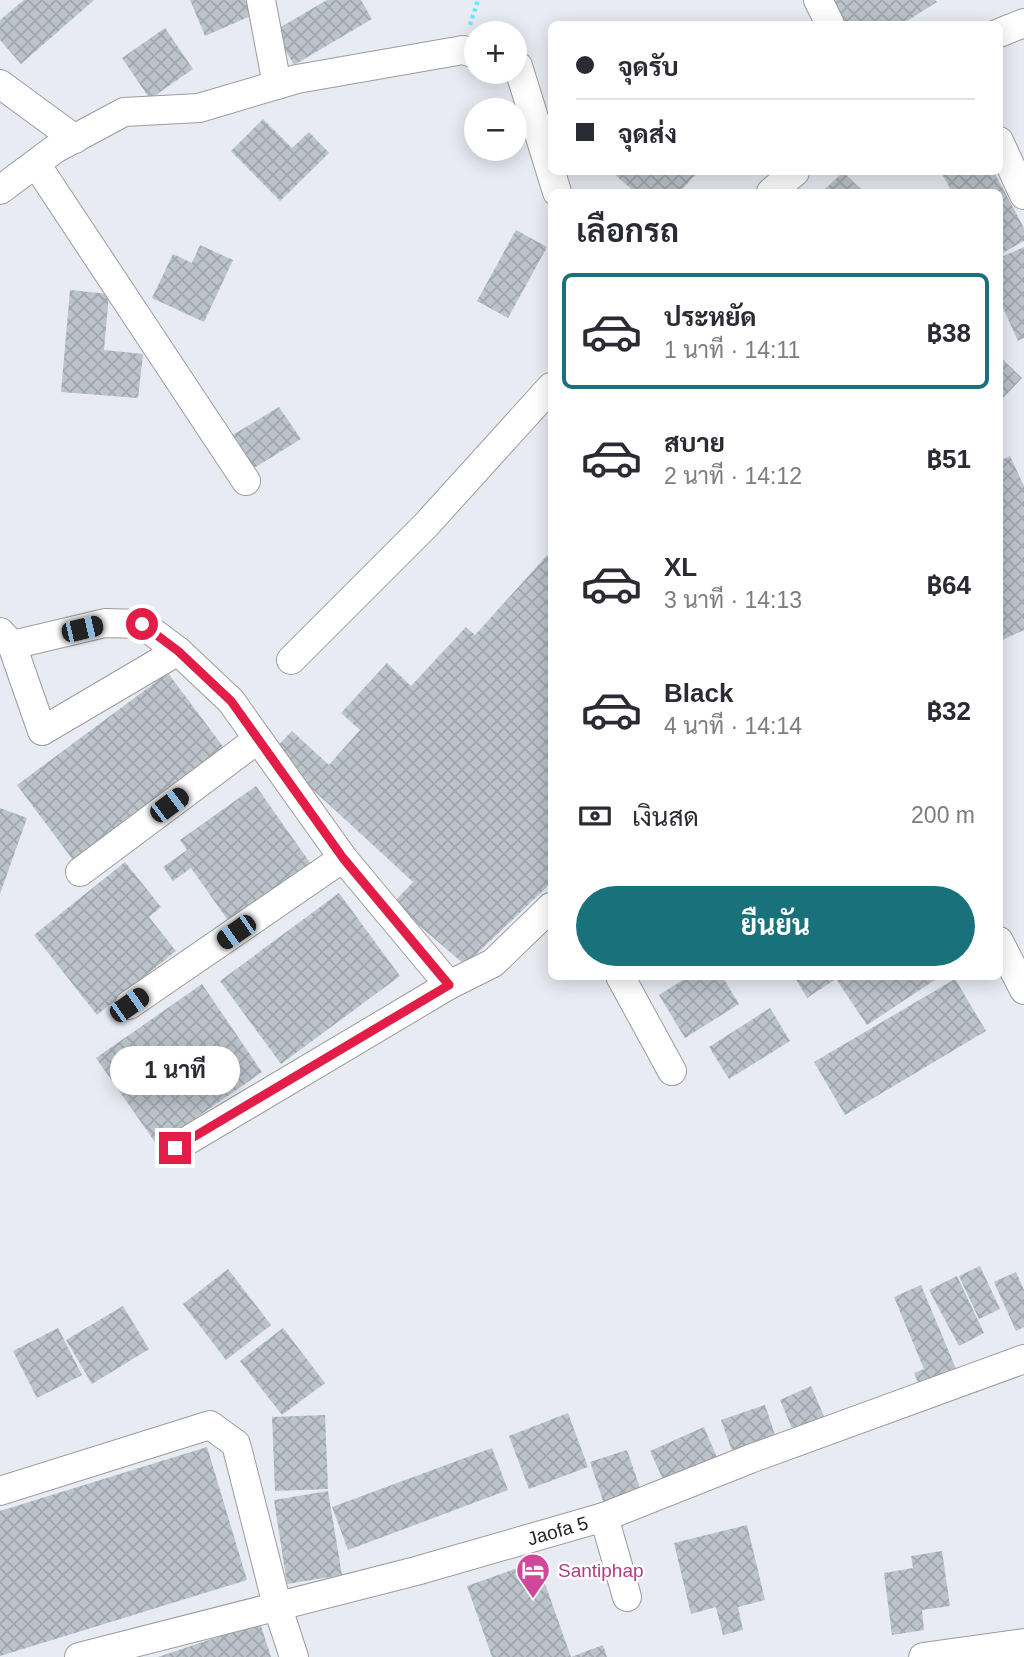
<!DOCTYPE html>
<html lang="th">
<head>
<meta charset="utf-8">
<style>
  body { margin:0; font-family:Helvetica,Sarabun,sans-serif; background:#f2f2f3; color:#2b2b33; height:100vh; display:flex; flex-direction:column; font-size:26px; white-space:nowrap }
  * { box-sizing:border-box; margin:0 }
  p { font-size:23px; color:#7c7c81 }
  .icon { flex:none; width:38px; height:38px; fill:none; stroke:currentColor; stroke-width:2; stroke-linecap:round; stroke-linejoin:round }
  .map { position:relative; flex:1; overflow:hidden }
  .sheet { position:absolute; left:548px; top:189px; width:455px; height:791px; display:flex; flex-direction:column; background:#fff; border-radius:10px; box-shadow:0 4px 18px #0003 }
  .sheet>* { flex:none }
  .top-card { position:absolute; left:548px; top:21px; width:455px; height:154px; border-radius:10px; box-shadow:0 4px 18px #0003; display:grid; align-content:center; height:154px; padding:0 28px; background:#fff }
  .controls { position:absolute; left:464px; top:21px; display:grid; gap:14px }
  .controls a { display:grid; place-items:center; width:63px; height:63px; border-radius:50%; background:#fff; box-shadow:0 4px 18px #0003; font-size:35px }
  .end { position:absolute; width:32px; height:32px; margin:-16px; border:9px solid #e11d48; background:#fff; box-shadow:0 0 0 4px #fff }
  .from { border-radius:50% }
  .bubble { position:absolute; height:49px; border-radius:24px; background:#fff; box-shadow:0 4px 18px #0003; font-size:23px; font-weight:700; line-height:49px; text-align:center }
  .car { position:absolute; width:21px; height:42px; margin:-21px -10px; border-radius:9px; box-shadow:0 0 5px 2px #0007; background:linear-gradient(#222 24%,#8ab4d8 0 40%,#222 0 76%,#8ab4d8 0 86%,#222 0) }
  .top-card b { display:flex; align-items:center; gap:24px; height:66px; font-size:26px }
  .top-card b+b { border-top:2px solid #e1e1e2 }
  .top-card i { width:18px; height:18px; background:#2b2b33 }
  ul { padding:0; list-style:none }
  li { display:flex; align-items:center; gap:21px; height:116px; margin:0 14px 10px; padding:0 14px; border:4px solid transparent; border-radius:10px }
  li div { flex:1 }
  li b { display:block; font-size:26px }
  li em { font-style:normal; font-weight:700 }
  li.selected { border-color:#18717b }
  li>.icon { width:63px; height:63px; stroke-width:1.5 }
  h2 { padding:0 28px; font-size:32px; line-height:84px }
  .pay { display:flex; align-items:center; gap:18px; height:77px; padding:0 28px; font-size:26px }
  .pay p { margin-inline-start:auto }
  .action { display:flex; gap:14px; margin-top:auto; padding:14px 28px }
  .action a { flex:1; height:80px; border-radius:42px; background:#18717b; color:#fff; font-size:28px; font-weight:700; line-height:80px; text-align:center }
  .map>svg:first-child { display:block }
  .building { fill:url(#building-cross-hatch) }
  .lines { fill:none; stroke-linecap:round; stroke-linejoin:round }
  .minor-casing { stroke:#9c9c9c; stroke-width:30 }
  .path { stroke:#6de7ff; stroke-width:4.5; stroke-dasharray:3.5 3.5; stroke-linecap:butt }
  .minor { stroke:#fff; stroke-width:28 }
  .route { stroke:#e11d48; stroke-width:9 }
  .labels { text-anchor:middle; stroke-width:5; stroke-linejoin:round; paint-order:stroke }
  .street-label { font-size:19px; fill:#222; stroke:#fff }
  .hotel-label { font-size:19px; fill:#b23c85; stroke:#fff; text-anchor:start }
</style>
</head>
<body>
<div class="map">
<svg width="1024" height="1657" viewBox="0 0 1024 1657">
  <defs>
    <pattern id="building-cross-hatch" width="8" height="8" patternUnits="userSpaceOnUse" patternTransform="scale(1.75)"><rect width="8" height="8" fill="#bbc3cb"/><path d="M0 0l8 8M0 8l8-8" fill="none" stroke="#a0a7ae"/></pattern>
  </defs>
  <rect width="100%" height="100%" fill="#e8ebf3"/>
  <g class="building">
    <polygon points="24,0 94,0 21,64 0,40 0,20"/>
    <polygon points="190,0 249,0 255,14 205,36"/>
    <polygon points="327,0 361,0 372,19 294,65 274,31"/>
    <polygon points="831,0 935,0 937,2 902,24 847,24"/>
    <polygon points="165,28 193,69 150,99 122,58"/>
    <polygon points="263,119 292,148 309,132 329,153 280,201 231,151"/>
    <polygon points="616,172 693,172 696,174 680,192 635,192 614,174"/>
    <polygon points="843,172 864,192 822,192"/>
    <polygon points="941,172 994,172 1024,228 1024,241 999,255 999,192 952,192"/>
    <polygon points="516,230 547,247 508,318 477,301"/>
    <polygon points="200,245 233,260 204,322 152,298 173,254 192,263"/>
    <polygon points="1024,247 1024,338 1018,341 999,299 999,258"/>
    <polygon points="70,290 109,294 104,350 143,354 138,398 61,392"/>
    <polygon points="999,356 1022,378 999,402"/>
    <polygon points="279,407 301,439 254,468 231,436"/>
    <polygon points="1010,456 1024,486 1024,630 1000,641 999,461"/>
    <polygon points="551,551 551,883 465,965 393,903 413,882 272,752 292,731 329,765 360,730 341,713 387,663 411,686 466,627 475,635"/>
    <polygon points="168,673 227,752 76,864 17,785"/>
    <polygon points="256,786 313,867 232,926 191,868 173,881 163,867 187,850 180,840"/>
    <polygon points="0,808 27,818 0,894"/>
    <polygon points="125,862 161,907 149,917 176,951 97,1015 34,935"/>
    <polygon points="339,893 400,976 281,1064 220,981"/>
    <polygon points="689,976 722,976 739,1004 685,1038 659,995"/>
    <polygon points="794,976 941,976 867,1025 836,979 807,998"/>
    <polygon points="955,979 986,1031 845,1115 814,1062"/>
    <polygon points="202,984 262,1072 157,1145 96,1058"/>
    <polygon points="770,1008 790,1041 729,1079 709,1047"/>
    <polygon points="980,1266 1000,1309 979,1319 959,1276"/>
    <polygon points="228,1269 271,1325 226,1360 183,1304"/>
    <polygon points="1016,1272 1024,1290 1024,1327 1016,1331 994,1282"/>
    <polygon points="957,1276 984,1333 959,1346 929,1290"/>
    <polygon points="921,1285 959,1376 922,1392 914,1373 924,1369 894,1297"/>
    <polygon points="123,1306 149,1349 92,1384 66,1340"/>
    <polygon points="58,1328 82,1375 37,1398 13,1351"/>
    <polygon points="283,1328 325,1383 282,1415 240,1361"/>
    <polygon points="811,1386 826,1421 795,1435 780,1400"/>
    <polygon points="765,1405 777,1441 734,1456 721,1420"/>
    <polygon points="568,1413 588,1467 529,1489 509,1436"/>
    <polygon points="325,1415 328,1489 275,1491 272,1417"/>
    <polygon points="704,1427 719,1462 666,1486 650,1451"/>
    <polygon points="207,1447 247,1580 0,1656 0,1511"/>
    <polygon points="492,1448 508,1490 348,1550 332,1507"/>
    <polygon points="627,1450 643,1497 606,1510 590,1462"/>
    <polygon points="328,1491 342,1575 287,1584 274,1500"/>
    <polygon points="747,1525 765,1600 738,1607 743,1630 723,1635 716,1607 691,1614 674,1543"/>
    <polygon points="942,1551 950,1606 922,1610 924,1630 892,1635 884,1573 913,1568 911,1556"/>
    <polygon points="537,1561 571,1657 603,1645 607,1657 492,1657 467,1586"/>
    <polygon points="260,1623 271,1657 158,1657"/>
  </g>
  <g class="lines">
    <g class="minor-casing">
      <g id="minor">
        <polyline points="261,0 277,85"/>
        <polyline points="818,0 830,24"/>
        <polyline points="999,33 1024,23"/>
        <polyline points="514,65 518,66 557,192"/>
        <polyline points="0,84 75,139"/>
        <polyline points="999,141 1024,195"/>
        <polyline points="36,164 246,481"/>
        <polyline points="0,190 55,149 124,112 199,108 297,79 463,50 476,54"/>
        <polyline points="771,192 795,172"/>
        <polyline points="0,632 12,645 105,623 142,624 178,651 231,701 343,858 449,985 175,1148"/>
        <polyline points="12,645 42,731 178,651"/>
        <polyline points="291,660 426,525 551,387"/>
        <polyline points="80,872 258,739"/>
        <polyline points="999,941 1024,990"/>
        <polyline points="620,976 672,1071"/>
        <polyline points="449,985 493,963 551,907"/>
        <polyline points="129,1005 343,858"/>
        <polyline points="0,1491 210,1425 236,1444 277,1605 294,1657"/>
        <polyline points="604,1517 627,1597"/>
        <path id="s1" d="M79,1657L416,1571L604,1517L750,1459L1024,1359"/>
        <polyline points="923,1657 1024,1643"/>
      </g>
    </g>
    <polyline class="path" points="470,25 478,0"/>
    <use href="#minor" class="minor"/>
  </g>
  <g class="lines">
    <polyline class="route" points="142,624 178,651 231,701 343,858 449,985 175,1148"/>
  </g>
  <defs>
    <g id="hotel-pin" transform="scale(1.75)"><path d="M0 17L-7.5 6A9.5 9.5 0 1 1 7.5 6Z" fill="#d1479c" stroke="#fff"/><path d="M-6-4.5h1.5V1H6V5H4.5V3h-9V5H-6ZM-4 0a1.8 1.8 0 1 1 3.6 0ZM.5 0V-2.5h3Q6-2.5 6 0Z" fill="#fff"/></g>
  </defs>
  <g fill-rule="evenodd">
    <use href="#hotel-pin" x="533" y="1570"/>
  </g>
  <g class="labels">
    <g class="street-label">
      <text dy="7" stroke="none"><textPath href="#s1" startOffset="495">Jaofa 5</textPath></text>
    </g>
    <g class="hotel-label">
      <text x="558" y="1577">Santiphap</text>
    </g>
  </g>
</svg>
<div class="controls">
<a>+</a>
<a>−</a>
</div>
<i class="end from" style="left:142px;top:624px"></i>
<i class="end" style="left:175px;top:1148px"></i>
<div class="bubble" style="left:110px;top:1046px;width:130px">1 นาที</div>
<i class="car" style="left:82px;top:629px;rotate:77deg"></i>
<i class="car" style="left:169px;top:805px;rotate:53deg"></i>
<i class="car" style="left:236px;top:932px;rotate:235deg"></i>
<i class="car" style="left:129px;top:1005px;rotate:55deg"></i>
<div class="top-card">
<b><i class="from"></i>จุดรับ</b>
<b><i></i>จุดส่ง</b>
</div>
<section class="sheet">
<h2>เลือกรถ</h2>
<ul>
<li class="selected"><svg class="icon" aria-label="car" viewBox="0 0 24 24"><path d="M5 17H2v-5l4-1 3-4h7l3 4 3 1v5h-3M9 17h6M6 11h13"/><circle cx="7" cy="17" r="2"/><circle cx="17" cy="17" r="2"/></svg><div><b>ประหยัด</b><p>1 นาที · 14:11</p></div><em>฿38</em></li>
<li><svg class="icon" aria-label="car" viewBox="0 0 24 24"><path d="M5 17H2v-5l4-1 3-4h7l3 4 3 1v5h-3M9 17h6M6 11h13"/><circle cx="7" cy="17" r="2"/><circle cx="17" cy="17" r="2"/></svg><div><b>สบาย</b><p>2 นาที · 14:12</p></div><em>฿51</em></li>
<li><svg class="icon" aria-label="car" viewBox="0 0 24 24"><path d="M5 17H2v-5l4-1 3-4h7l3 4 3 1v5h-3M9 17h6M6 11h13"/><circle cx="7" cy="17" r="2"/><circle cx="17" cy="17" r="2"/></svg><div><b>XL</b><p>3 นาที · 14:13</p></div><em>฿64</em></li>
<li><svg class="icon" aria-label="car" viewBox="0 0 24 24"><path d="M5 17H2v-5l4-1 3-4h7l3 4 3 1v5h-3M9 17h6M6 11h13"/><circle cx="7" cy="17" r="2"/><circle cx="17" cy="17" r="2"/></svg><div><b>Black</b><p>4 นาที · 14:14</p></div><em>฿32</em></li>
</ul>
<div class="pay"><svg class="icon" aria-label="cash" viewBox="0 0 24 24"><path d="M3 7h18v10H3z"/><circle cx="12" cy="12" r="2"/></svg>เงินสด<p>200 m</p></div>
<div class="action"><a>ยืนยัน</a></div>
</section>
</div>
</body>
</html>
